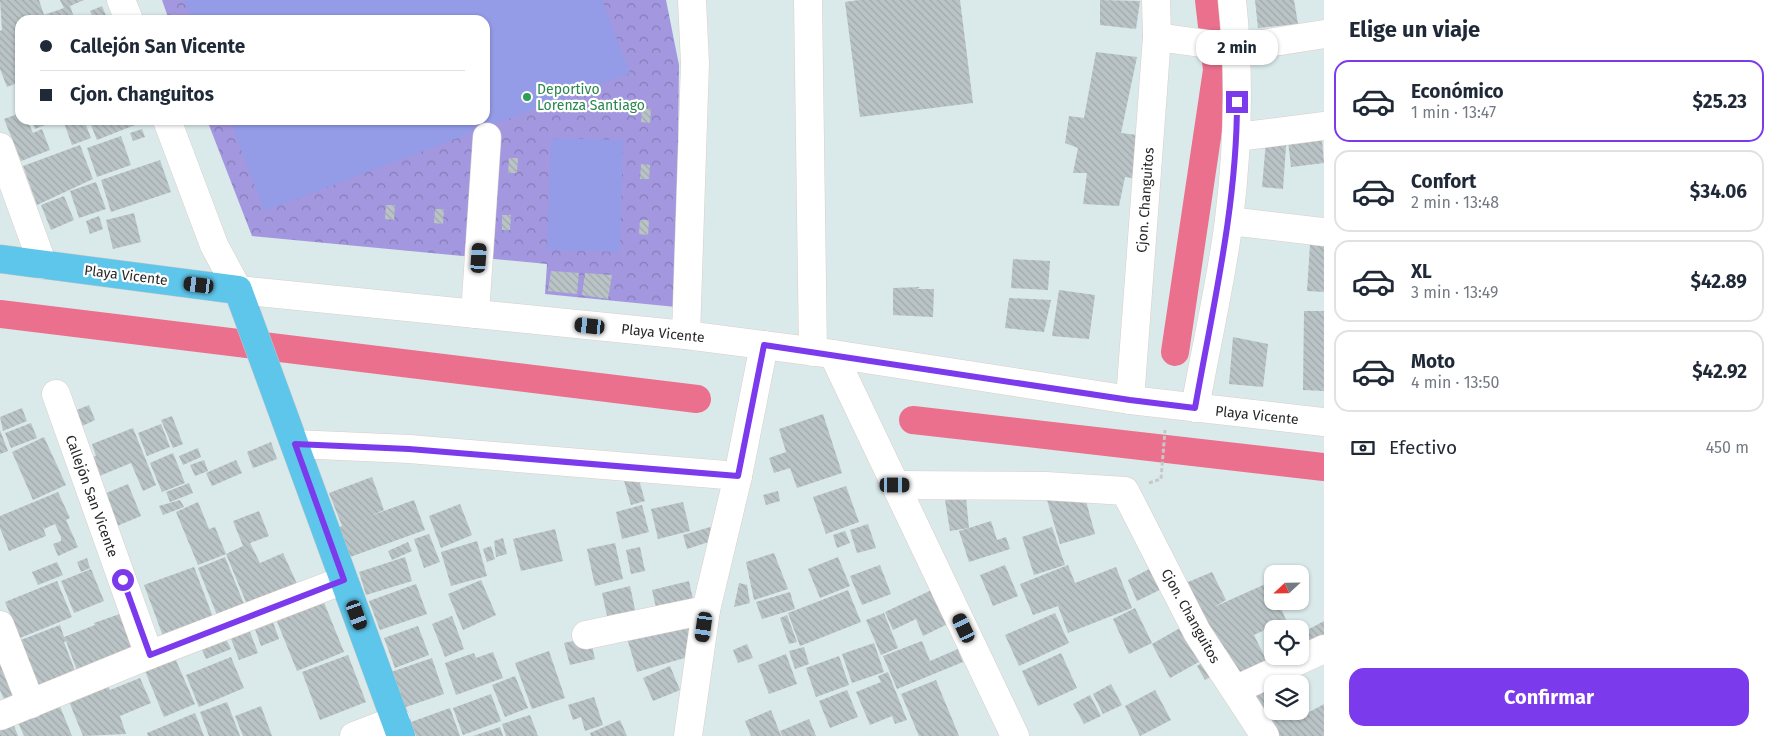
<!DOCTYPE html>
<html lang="es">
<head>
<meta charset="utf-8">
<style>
  body { margin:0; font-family:"Fira Sans",sans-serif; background:#f6f6f7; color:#1f2937; height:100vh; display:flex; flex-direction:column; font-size:19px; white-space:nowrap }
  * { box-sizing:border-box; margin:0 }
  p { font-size:16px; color:#747a83 }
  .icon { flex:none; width:28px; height:28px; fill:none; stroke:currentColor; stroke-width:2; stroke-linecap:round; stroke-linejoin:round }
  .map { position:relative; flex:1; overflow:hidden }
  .sheet { display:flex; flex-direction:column; background:#fff; width:450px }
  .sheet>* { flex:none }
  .banner { position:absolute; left:15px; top:15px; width:475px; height:110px; border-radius:15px; box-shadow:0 1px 4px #0004; display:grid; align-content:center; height:110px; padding:0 25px; background:#fff }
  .needle { width:32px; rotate:248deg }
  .controls { position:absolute; left:1264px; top:565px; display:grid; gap:10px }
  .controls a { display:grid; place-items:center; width:45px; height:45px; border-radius:10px; background:#fff; box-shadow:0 1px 4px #0004; font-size:25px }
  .end { position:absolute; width:22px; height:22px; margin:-11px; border:6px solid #7c3aed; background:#fff; box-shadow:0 0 0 2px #fff }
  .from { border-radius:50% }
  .bubble { position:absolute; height:35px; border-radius:15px; background:#fff; box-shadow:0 1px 4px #0004; font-size:16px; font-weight:700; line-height:35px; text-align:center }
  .car { position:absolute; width:15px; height:30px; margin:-15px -8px; border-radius:6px; box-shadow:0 0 4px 1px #0007; background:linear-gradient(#222 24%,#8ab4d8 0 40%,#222 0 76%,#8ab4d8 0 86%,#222 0) }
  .banner b { display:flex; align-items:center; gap:18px; height:48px; font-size:19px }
  .banner b+b { border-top:1px solid #e0e1e3 }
  .banner i { width:12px; height:12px; background:#1f2937 }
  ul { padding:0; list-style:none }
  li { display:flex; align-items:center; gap:15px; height:82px; margin:0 10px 8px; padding:0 15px; border:2px solid #e0e1e3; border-radius:15px }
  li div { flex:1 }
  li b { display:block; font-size:19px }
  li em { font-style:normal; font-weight:700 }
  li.on { border-color:#7c3aed }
  li>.icon { width:45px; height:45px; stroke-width:1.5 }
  h2 { padding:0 25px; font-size:22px; line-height:60px }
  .pay { display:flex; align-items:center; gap:12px; height:55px; padding:0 25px; font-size:19px }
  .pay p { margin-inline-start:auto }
  .button { display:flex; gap:10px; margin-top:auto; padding:10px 25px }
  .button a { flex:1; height:58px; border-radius:15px; background:#7c3aed; color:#fff; font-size:20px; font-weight:700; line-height:58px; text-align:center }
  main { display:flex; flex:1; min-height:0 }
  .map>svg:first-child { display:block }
  .park { fill:url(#park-crowns) }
  .pitch { fill:#949be7 }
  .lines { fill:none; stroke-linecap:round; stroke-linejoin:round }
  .canal { stroke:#ea708d; stroke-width:28 }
  .building { fill:url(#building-back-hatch) }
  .minor-casing { stroke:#dacec9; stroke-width:29 }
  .major-casing { stroke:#c7c7c7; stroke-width:29 }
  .path { stroke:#c7c7c7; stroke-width:3; stroke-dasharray:4 2.5; stroke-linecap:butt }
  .minor { stroke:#fff; stroke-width:28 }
  .major { stroke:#5ec6eb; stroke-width:28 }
  .route { stroke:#7c3aed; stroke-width:6 }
  .leisure-dot { fill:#2e9e5b; stroke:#fff; stroke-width:2 }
  .labels { text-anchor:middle; stroke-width:4.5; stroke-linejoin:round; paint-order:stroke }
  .leisure-label { font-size:14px; fill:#27864d; stroke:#fff; text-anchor:start }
  .street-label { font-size:14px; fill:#282828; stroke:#fff }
</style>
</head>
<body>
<main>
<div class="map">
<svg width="1324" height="736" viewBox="0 0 1324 736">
  <defs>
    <pattern id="park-crowns" width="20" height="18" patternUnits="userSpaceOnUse" patternTransform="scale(1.25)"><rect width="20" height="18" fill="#a398e0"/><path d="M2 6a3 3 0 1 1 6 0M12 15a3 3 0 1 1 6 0" fill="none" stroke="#857cb6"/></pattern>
    <pattern id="building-back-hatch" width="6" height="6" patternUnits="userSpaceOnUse" patternTransform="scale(1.25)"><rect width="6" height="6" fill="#bac4c6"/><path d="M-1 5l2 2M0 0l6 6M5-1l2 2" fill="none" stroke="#a0a8aa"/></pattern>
  </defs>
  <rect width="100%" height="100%" fill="#dae9ea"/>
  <polygon class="park" points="162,0 666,0 679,65 676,307 545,294 547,264 252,236 207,120 485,120 485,20 169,20"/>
  <g class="pitch">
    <polygon points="184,0 602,0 630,73 264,211 230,120 485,120 485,20 192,20"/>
    <polygon points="551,138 623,140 620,252 547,250"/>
  </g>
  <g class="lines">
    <g class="canal">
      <polyline points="0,314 697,399"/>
      <polyline points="1175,352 1217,70 1209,0"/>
      <polyline points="913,420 1324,467"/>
    </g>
  </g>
  <g class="building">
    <polygon points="0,0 39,0 44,15 64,8 60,0 84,0 70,6 75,20 20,20 20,82 7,87 0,69 0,31 2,30"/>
    <polygon points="859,0 960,0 973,103 860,117 845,2"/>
    <polygon points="1100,0 1140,1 1136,29 1100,25"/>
    <polygon points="1255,0 1294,0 1298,24 1258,28"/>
    <polygon points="102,6 108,20 94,20 90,11"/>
    <polygon points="1096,52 1137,57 1121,133 1145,136 1139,179 1125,177 1119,206 1083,204 1087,173 1073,173 1078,148 1065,143 1069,116 1084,118"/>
    <polygon points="642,108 651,109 650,123 641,122"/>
    <polygon points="20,113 20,120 27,120 33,133 42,129 50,150 21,161 4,119"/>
    <polygon points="32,120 57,120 35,129"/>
    <polygon points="74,120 84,120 91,138 72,145 64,123"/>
    <polygon points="89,120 139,120 140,123 97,140"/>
    <polygon points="1321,128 1324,163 1291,167 1287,132"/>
    <polygon points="142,129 145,137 133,141 130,133"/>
    <polygon points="1287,132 1283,189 1262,187 1266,141"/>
    <polygon points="121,136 131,165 97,177 87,148"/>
    <polygon points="80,145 93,179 37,205 23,166"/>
    <polygon points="509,158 518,158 517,173 508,173"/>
    <polygon points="160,160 171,192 111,212 101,180"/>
    <polygon points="641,164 650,165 649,179 640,179"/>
    <polygon points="96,182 106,209 79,218 70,191"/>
    <polygon points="64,196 74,220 51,230 41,205"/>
    <polygon points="386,205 395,205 394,220 385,219"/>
    <polygon points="435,209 444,209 443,224 434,223"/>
    <polygon points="134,213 141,242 113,249 106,220"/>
    <polygon points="502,215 511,215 510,230 502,230"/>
    <polygon points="99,216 103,229 90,234 86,221"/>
    <polygon points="640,220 649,220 648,235 639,234"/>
    <polygon points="1310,244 1324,245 1324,292 1307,291"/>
    <polygon points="1013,259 1050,261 1048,290 1011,288"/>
    <polygon points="551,271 579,273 577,294 548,291"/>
    <polygon points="585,273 612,275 608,299 582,295"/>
    <polygon points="920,287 917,289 934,289 933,317 893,315 893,288"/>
    <polygon points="1059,290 1095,295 1089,339 1052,336"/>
    <polygon points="1009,298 1051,300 1044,332 1005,328"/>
    <polygon points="1304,311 1324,311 1324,391 1303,390"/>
    <polygon points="1233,337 1268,344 1263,387 1229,384"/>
    <polygon points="89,405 95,420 78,428 72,412"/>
    <polygon points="22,408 27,421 3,431 0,417"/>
    <polygon points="823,414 842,473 797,488 790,468 774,473 769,458 786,452 779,429"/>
    <polygon points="172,416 183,444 173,448 161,420"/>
    <polygon points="31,423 37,438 11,448 5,433"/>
    <polygon points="161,424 170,447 147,456 138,433"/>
    <polygon points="133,428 156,485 143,491 131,463 97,477 89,458 96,456 92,444"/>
    <polygon points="0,430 8,451 0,454"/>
    <polygon points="44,437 66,485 33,500 12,452"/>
    <polygon points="271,442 277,459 253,468 247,452"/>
    <polygon points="198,448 201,457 183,465 179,456"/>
    <polygon points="173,453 185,483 162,492 150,463"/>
    <polygon points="204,460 208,471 195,476 190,465"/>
    <polygon points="236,460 242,473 212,486 206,473"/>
    <polygon points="637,473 645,501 631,505 623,477"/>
    <polygon points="372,477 384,510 370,516 414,500 425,530 350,557 339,527 342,526 329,493"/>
    <polygon points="189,483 193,493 170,502 166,492"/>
    <polygon points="128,484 141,516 117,526 104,494"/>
    <polygon points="846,486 859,522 826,534 813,497"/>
    <polygon points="1083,490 1095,534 1060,544 1047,500"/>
    <polygon points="778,491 780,501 766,505 763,495"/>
    <polygon points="58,492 70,518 66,520 78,547 58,556 53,544 61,541 61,537 55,524 44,529 41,521 46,536 9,551 0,528 0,516"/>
    <polygon points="966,498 969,528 991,521 997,540 1006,537 1010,549 969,562 959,531 969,528 950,531 945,500"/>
    <polygon points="180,500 184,507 163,515 159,506"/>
    <polygon points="198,502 209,529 215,527 226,554 243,546 233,521 259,511 269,536 250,543 260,563 283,553 298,586 248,607 226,554 198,565 176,512"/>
    <polygon points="683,502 690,531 658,539 651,509"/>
    <polygon points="460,504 472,535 441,548 429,516"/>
    <polygon points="642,505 649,532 622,539 616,512"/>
    <polygon points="868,524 876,548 857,553 850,530"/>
    <polygon points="717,525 715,540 687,549 683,535"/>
    <polygon points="1052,527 1065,565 1034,575 1022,537"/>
    <polygon points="555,529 563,561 521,571 513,539"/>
    <polygon points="845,531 850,543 837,548 833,535"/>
    <polygon points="429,534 440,562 424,568 414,539"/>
    <polygon points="503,538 507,554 496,557 494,541"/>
    <polygon points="477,541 487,576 451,586 441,552"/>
    <polygon points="408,542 412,551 392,560 388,551"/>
    <polygon points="615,543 623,579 595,586 587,549"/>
    <polygon points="491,546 495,559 487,562 483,549"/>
    <polygon points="640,547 645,571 631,574 626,550"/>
    <polygon points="774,553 788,589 754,600 746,562"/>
    <polygon points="225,557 244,604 217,615 198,568"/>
    <polygon points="405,557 412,581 366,595 359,572"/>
    <polygon points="838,557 850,586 820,598 808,569"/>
    <polygon points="87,558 90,568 81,572 77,562"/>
    <polygon points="57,562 63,575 38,585 32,572"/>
    <polygon points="880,565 891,594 862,605 850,576"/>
    <polygon points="1005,565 1018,596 993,606 980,575"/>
    <polygon points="1068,565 1075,583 1116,567 1132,608 1068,633 1058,606 1033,615 1020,584"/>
    <polygon points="1155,566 1170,585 1137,601 1128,580"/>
    <polygon points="194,567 213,617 163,636 144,585"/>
    <polygon points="91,569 104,601 74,613 61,581"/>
    <polygon points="1212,572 1226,600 1214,607 1270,582 1272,601 1278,601 1286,620 1254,635 1269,666 1241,680 1226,649 1219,653 1181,585"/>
    <polygon points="481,580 496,615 463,630 448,594"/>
    <polygon points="57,581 72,617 20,638 5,602"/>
    <polygon points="689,581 694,604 657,612 652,590"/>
    <polygon points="739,583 747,585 750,603 734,607"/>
    <polygon points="416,584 427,614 380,630 369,601"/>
    <polygon points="630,586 636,614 608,620 602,593"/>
    <polygon points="940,586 956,620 923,636 916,619 893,630 885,612"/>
    <polygon points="848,590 861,622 800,646 788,613"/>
    <polygon points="790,592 795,609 762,619 756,602"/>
    <polygon points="323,600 344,652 297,671 276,619"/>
    <polygon points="1135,608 1152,643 1129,654 1113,619"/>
    <polygon points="131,610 145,648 78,673 66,641 64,642 77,676 38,692 18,641 60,625 64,637 95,625 94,623"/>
    <polygon points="884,613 898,648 881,655 866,620"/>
    <polygon points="1055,613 1069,643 1019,666 1005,635"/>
    <polygon points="787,615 797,642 789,644 780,618"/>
    <polygon points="452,616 464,649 445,657 432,624"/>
    <polygon points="695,619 691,656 637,672 627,638"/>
    <polygon points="1324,621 1324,644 1300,657 1300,634"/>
    <polygon points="273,622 279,639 261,646 255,629"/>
    <polygon points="247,624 258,653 239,660 228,631"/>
    <polygon points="1187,624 1206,658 1170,678 1152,644"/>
    <polygon points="418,626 429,655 395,668 384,638"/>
    <polygon points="223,633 231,649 206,659 199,643"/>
    <polygon points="590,637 595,659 570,665 564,643"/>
    <polygon points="922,641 930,661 958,649 963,662 897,689 883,656"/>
    <polygon points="874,643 884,672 852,683 842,654"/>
    <polygon points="747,644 753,658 738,663 733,650"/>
    <polygon points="804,647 809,664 795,669 789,651"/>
    <polygon points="549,651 565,698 532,709 515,663"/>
    <polygon points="493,652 503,678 456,695 445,663 474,653 476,658"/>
    <polygon points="1061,653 1077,688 1038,706 1022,671"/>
    <polygon points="786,654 797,684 769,694 758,665"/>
    <polygon points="348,655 366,702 320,720 302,672"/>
    <polygon points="839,656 849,685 816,697 806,668"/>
    <polygon points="231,657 244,688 199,707 186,675"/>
    <polygon points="175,658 195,704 164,717 145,671"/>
    <polygon points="432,658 444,694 403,708 391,672"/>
    <polygon points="12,659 27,696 6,704 0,690 0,664"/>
    <polygon points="1208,659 1217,673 1205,680 1197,666"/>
    <polygon points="670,666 680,690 653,701 643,678"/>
    <polygon points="888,672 907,720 895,724 892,716 870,725 856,692 881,682 878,676"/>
    <polygon points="515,676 528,708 505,717 492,685"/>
    <polygon points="140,678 151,703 120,716 126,734 83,736 68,699 107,684 110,690"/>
    <polygon points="936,680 959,736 919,736 901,694"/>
    <polygon points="1111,684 1122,705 1103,714 1093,694"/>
    <polygon points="1272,684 1272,711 1301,711 1304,715 1324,704 1324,736 1275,736 1244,694"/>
    <polygon points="847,690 858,717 830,728 819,701"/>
    <polygon points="1155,690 1171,720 1140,736 1125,706"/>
    <polygon points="491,694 501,721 463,735 453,708"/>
    <polygon points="1090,695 1101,716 1084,724 1073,704"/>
    <polygon points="594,697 603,725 585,731 581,717 573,720 568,705"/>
    <polygon points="57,699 72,736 24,736 15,715"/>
    <polygon points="227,702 240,736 209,736 200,712"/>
    <polygon points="261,706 272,736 243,736 235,716"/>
    <polygon points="450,708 460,736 416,736 411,722"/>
    <polygon points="771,710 781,736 751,736 745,721"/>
    <polygon points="195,713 204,736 148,736 147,733"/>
    <polygon points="530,715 538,736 506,736 502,724"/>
    <polygon points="11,718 18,736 0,736 0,723"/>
    <polygon points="809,719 816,736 782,736 780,731"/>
    <polygon points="620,720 627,736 591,736 590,733"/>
    <polygon points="500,727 503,736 473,736"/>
  </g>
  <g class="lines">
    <g class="minor-casing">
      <g id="minor">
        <polyline points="121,0 129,20"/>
        <polyline points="808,0 813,352"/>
        <polyline points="1157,37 1237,48 1324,34"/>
        <polyline points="167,120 214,245 238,290"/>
        <polyline points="1237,137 1324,126"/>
        <polyline points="0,147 43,265"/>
        <polyline points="1229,221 1324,232"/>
        <polyline points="238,290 686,335 833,354 1130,400 1324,422"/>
        <polyline points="475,314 487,137"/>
        <polyline points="686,335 695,63 692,0"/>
        <polyline points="833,354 1015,736"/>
        <polyline points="56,394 149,655"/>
        <polyline points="1130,400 1157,37 1156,0"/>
        <path d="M1195,408C1206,345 1221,283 1229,220C1238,147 1240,74 1232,0"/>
        <polyline points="295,444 409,449 738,476"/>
        <polyline points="895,485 1046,486 1125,491 1197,632 1265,736"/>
        <polyline points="0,625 31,704"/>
        <polyline points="586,635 706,610"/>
        <polyline points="1235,690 1324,649"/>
        <polyline points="0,716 149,655 344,580"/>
        <polyline points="354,736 396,720"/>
        <polyline points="688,736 706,610 738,476 764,345"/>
      </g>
    </g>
    <g class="major-casing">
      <polyline id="major" points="0,259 238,290 401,736"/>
    </g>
    <polyline class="path" points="1149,483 1161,479 1165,430"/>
    <use href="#minor" class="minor"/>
    <use href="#major" class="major"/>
  </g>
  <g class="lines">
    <path class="route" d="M123,580L150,655L344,580L295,444L409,449L738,476L764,345L1130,400L1195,408C1213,306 1237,205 1237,102"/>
  </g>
  <circle class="leisure-dot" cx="527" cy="97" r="5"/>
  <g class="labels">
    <g class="leisure-label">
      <text x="537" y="94">Deportivo<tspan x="537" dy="16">Lorenza Santiago</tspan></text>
    </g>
    <g class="street-label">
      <text transform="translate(1145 200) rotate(-86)" y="5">Cjon. Changuitos</text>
      <text transform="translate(126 275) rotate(7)" y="5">Playa Vicente</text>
      <text transform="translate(663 333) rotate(6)" y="5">Playa Vicente</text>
      <text transform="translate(1257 415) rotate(6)" y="5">Playa Vicente</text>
      <text transform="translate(92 496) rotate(70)" y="5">Callejón San Vicente</text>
      <text transform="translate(1191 616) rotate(61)" y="5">Cjon. Changuitos</text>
    </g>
  </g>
</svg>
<div class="controls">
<a><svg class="needle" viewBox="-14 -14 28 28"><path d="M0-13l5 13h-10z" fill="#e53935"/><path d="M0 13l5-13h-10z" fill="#747a83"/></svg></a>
<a><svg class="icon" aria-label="locate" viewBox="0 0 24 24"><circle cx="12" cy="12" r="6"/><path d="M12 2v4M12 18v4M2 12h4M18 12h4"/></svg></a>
<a><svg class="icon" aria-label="layers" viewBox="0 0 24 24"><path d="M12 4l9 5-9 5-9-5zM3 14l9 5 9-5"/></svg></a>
</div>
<i class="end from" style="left:123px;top:580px"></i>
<i class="end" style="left:1237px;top:102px"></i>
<div class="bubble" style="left:1196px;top:30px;width:82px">2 min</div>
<i class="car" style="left:479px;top:258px;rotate:4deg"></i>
<i class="car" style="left:199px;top:285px;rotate:277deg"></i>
<i class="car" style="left:590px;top:326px;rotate:276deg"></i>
<i class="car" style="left:895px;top:485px;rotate:90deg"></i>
<i class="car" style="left:357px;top:615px;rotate:160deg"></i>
<i class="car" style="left:704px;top:627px;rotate:188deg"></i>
<i class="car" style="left:964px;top:628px;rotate:335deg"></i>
<div class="banner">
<b><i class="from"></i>Callejón San Vicente</b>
<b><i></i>Cjon. Changuitos</b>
</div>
</div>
<section class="sheet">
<h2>Elige un viaje</h2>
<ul>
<li class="on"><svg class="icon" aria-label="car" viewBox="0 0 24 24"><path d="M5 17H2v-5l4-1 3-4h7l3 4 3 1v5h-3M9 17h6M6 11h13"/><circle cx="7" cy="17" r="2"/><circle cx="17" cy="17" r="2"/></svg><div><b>Económico</b><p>1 min · 13:47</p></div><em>$25.23</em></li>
<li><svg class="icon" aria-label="car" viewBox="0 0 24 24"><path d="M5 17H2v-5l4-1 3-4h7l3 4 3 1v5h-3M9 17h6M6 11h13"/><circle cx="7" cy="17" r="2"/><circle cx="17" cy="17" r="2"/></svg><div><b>Confort</b><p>2 min · 13:48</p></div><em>$34.06</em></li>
<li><svg class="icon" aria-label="car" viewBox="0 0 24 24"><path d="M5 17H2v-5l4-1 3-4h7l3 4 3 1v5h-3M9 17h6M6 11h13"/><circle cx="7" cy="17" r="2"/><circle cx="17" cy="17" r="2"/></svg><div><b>XL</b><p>3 min · 13:49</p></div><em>$42.89</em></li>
<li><svg class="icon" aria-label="car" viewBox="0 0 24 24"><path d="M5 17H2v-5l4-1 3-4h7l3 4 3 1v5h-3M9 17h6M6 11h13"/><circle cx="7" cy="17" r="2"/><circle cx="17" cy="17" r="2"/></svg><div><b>Moto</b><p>4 min · 13:50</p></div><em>$42.92</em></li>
</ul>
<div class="pay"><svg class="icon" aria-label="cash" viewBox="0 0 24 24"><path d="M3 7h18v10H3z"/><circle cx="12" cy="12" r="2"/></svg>Efectivo<p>450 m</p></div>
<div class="button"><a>Confirmar</a></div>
</section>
</main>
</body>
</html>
